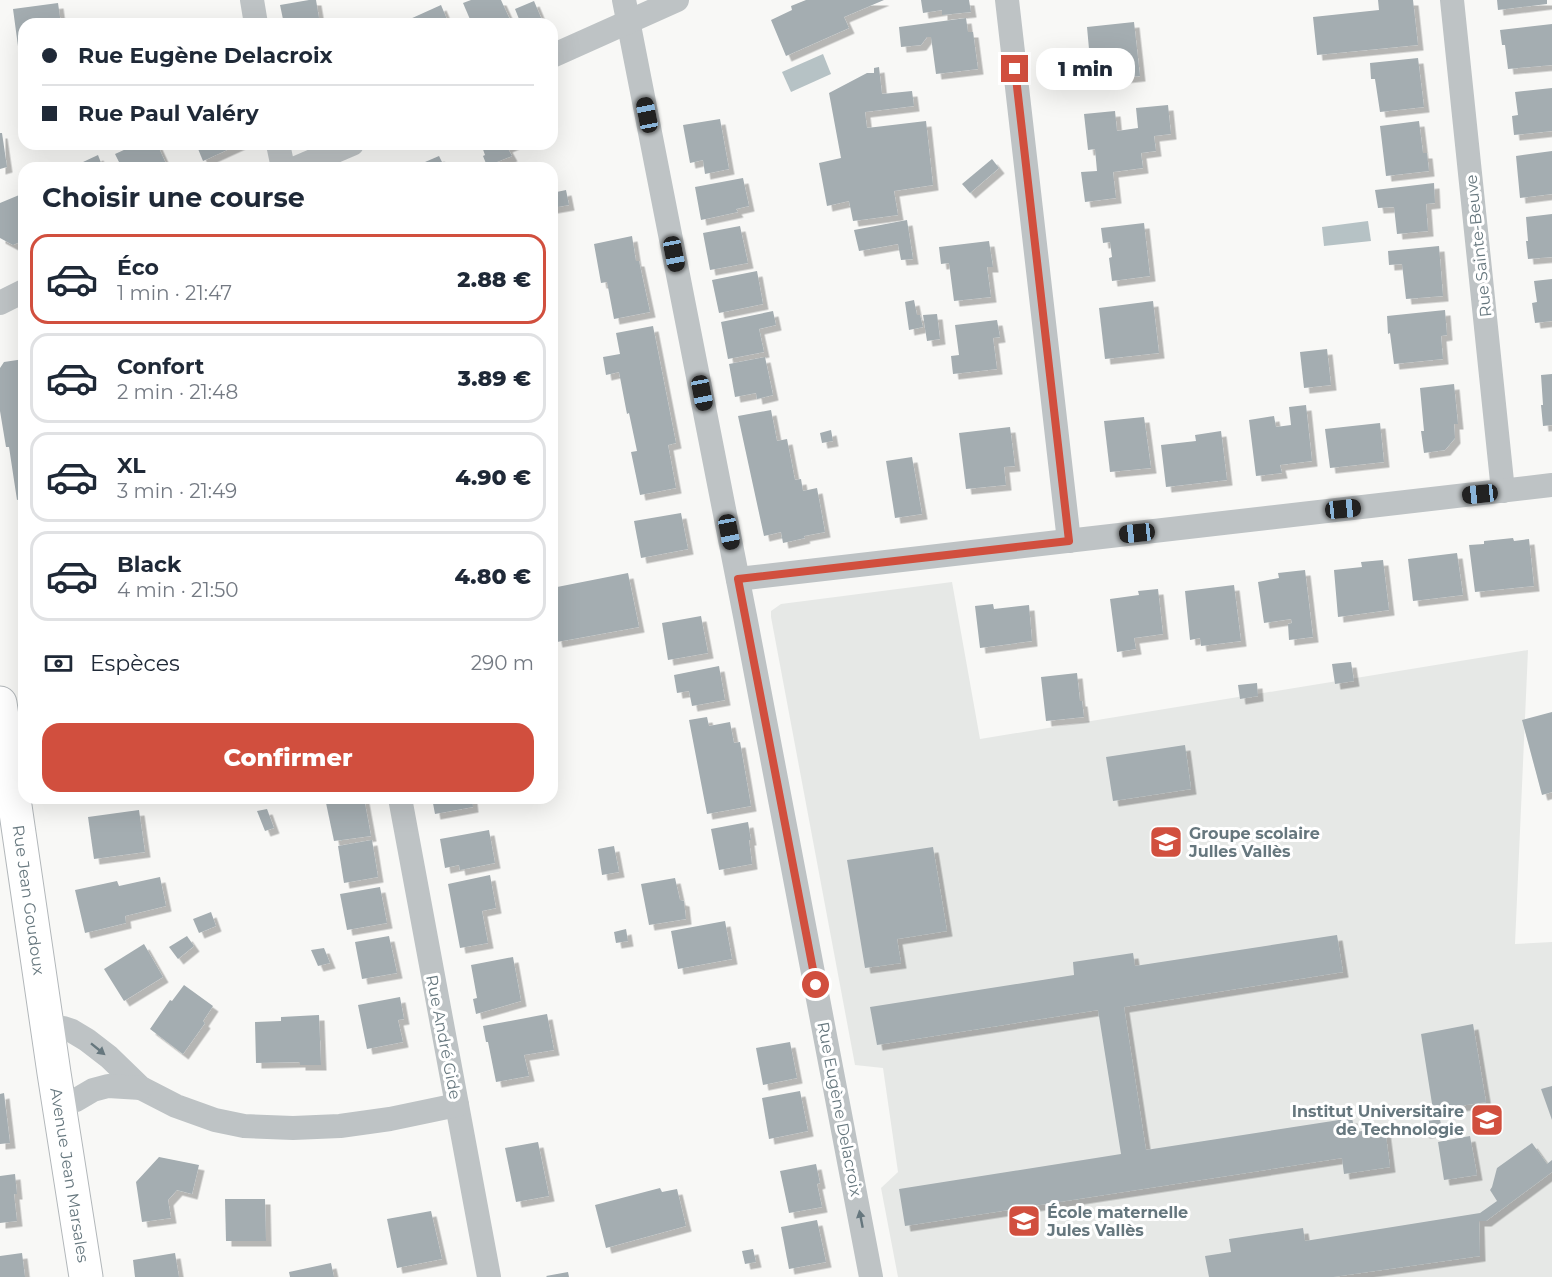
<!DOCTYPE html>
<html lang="fr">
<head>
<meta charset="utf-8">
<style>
  body { margin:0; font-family:Montserrat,sans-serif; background:#f2f2f3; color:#1f2937; height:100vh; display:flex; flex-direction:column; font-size:22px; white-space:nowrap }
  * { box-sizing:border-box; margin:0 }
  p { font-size:20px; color:#747a83 }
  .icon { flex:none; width:33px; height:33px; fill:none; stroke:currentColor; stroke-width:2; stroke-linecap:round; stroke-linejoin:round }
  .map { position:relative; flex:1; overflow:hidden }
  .drawer { position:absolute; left:18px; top:162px; width:540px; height:642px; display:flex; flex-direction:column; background:#fff; border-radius:18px; box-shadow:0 6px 24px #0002 }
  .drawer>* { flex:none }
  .guide { position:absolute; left:18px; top:18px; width:540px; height:132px; border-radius:18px; box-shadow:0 6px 24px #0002; display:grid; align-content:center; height:132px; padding:0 24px; background:#fff }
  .end { position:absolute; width:27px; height:27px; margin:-14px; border:8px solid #d14f3e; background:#fff; box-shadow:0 0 0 3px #fff }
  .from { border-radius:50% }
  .bubble { position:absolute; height:42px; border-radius:18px; background:#fff; box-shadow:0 6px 24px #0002; font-size:20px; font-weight:800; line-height:42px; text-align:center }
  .car { position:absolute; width:18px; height:36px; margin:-18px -9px; border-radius:8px; box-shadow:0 0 4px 2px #0007; background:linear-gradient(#222 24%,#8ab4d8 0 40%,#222 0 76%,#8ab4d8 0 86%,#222 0) }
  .guide b { display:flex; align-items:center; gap:21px; height:57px; font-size:22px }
  .guide b+b { border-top:2px solid #e0e1e3 }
  .guide i { width:15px; height:15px; background:#1f2937 }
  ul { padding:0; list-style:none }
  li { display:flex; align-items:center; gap:18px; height:90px; margin:0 12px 9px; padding:0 12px; border:3px solid #e0e1e3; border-radius:18px }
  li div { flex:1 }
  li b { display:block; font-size:22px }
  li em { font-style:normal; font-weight:800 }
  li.selected { border-color:#d14f3e }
  li>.icon { width:54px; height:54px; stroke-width:1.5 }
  h2 { padding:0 24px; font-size:27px; line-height:72px }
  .pay { display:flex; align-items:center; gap:15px; height:66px; padding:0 24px; font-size:22px }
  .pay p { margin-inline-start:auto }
  .button { display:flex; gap:12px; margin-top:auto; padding:12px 24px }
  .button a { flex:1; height:69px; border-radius:18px; background:#d14f3e; color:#fff; font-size:24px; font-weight:800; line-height:69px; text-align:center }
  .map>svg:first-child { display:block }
  .built { fill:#e6e8e6 }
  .water { fill:#b6c2c5 }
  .building { fill:#a4adb1; filter:url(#shadow) }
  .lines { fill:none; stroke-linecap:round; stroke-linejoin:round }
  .primary-casing { stroke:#b2b7ba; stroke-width:35 }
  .street { stroke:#bec3c5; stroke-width:24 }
  .primary { stroke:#fff; stroke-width:33 }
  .oneway { fill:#66777e }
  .route { stroke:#d14f3e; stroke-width:8 }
  .labels { text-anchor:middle; stroke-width:6; stroke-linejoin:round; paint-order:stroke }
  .street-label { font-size:16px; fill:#66777e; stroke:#fff }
  .poi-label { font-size:16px; font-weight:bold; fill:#66777e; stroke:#fff; text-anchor:start }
</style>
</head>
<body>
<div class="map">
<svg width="1552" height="1277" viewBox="0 0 1552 1277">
  <defs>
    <filter id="shadow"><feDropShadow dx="5.5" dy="5.5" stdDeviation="0" flood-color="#0004"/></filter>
  </defs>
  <rect width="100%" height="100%" fill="#f8f8f6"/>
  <polygon class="built" points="952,582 980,739 1528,650 1515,944 1552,942 1552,1277 898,1277 881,1188 898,1172 883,1068 855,1065 771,617 771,611 781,604"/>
  <g class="water">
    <polygon points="823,54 831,74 791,92 782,72"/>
    <polygon points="1368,221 1371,241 1324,246 1322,227"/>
  </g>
  <g class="building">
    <polygon points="309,0 316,0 320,24 284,24 280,5"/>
    <polygon points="471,0 501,0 512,24 472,24 463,3"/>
    <polygon points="806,0 884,0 844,17 849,28 786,56 771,20 792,10 791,6"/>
    <polygon points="921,0 969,0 971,12 942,15 942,10 923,13"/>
    <polygon points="1378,0 1413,0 1418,45 1317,55 1313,17 1379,10"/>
    <polygon points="1497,0 1547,0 1547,4 1498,10"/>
    <polygon points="534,1 542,20 533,24 521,24 515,9"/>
    <polygon points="58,3 61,24 24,24 24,60 20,61 13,9"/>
    <polygon points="441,5 449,24 399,24"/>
    <polygon points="966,18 968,32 973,32 978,69 936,74 931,37 927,37 921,45 901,47 899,27"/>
    <polygon points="1134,22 1140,76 1101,80 1097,48 1089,49 1087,27"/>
    <polygon points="1552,24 1552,65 1508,69 1505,45 1502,45 1500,30"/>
    <polygon points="1418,58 1424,107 1380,112 1375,79 1371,79 1370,63"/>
    <polygon points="879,67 882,94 912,91 914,106 865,112 867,128 926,121 933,185 894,191 898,215 853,221 849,201 827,206 819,163 841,158 829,93 867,73 874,73 874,68"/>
    <polygon points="1552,88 1552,131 1514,135 1512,116 1518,115 1515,92"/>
    <polygon points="1168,105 1171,134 1154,136 1156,151 1141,153 1143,168 1113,172 1116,198 1085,202 1081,172 1097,171 1095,149 1088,150 1084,114 1115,111 1117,131 1138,128 1136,108"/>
    <polygon points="720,119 729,169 705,174 703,160 690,163 683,125"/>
    <polygon points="1419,121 1423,153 1427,153 1429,171 1386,176 1380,126"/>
    <polygon points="0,133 2,133 7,167 0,169"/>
    <polygon points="137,144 157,144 168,168 110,168 120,164 115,154"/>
    <polygon points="196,144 240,144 203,161"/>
    <polygon points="481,144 514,144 507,147 512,156 487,166 483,156 485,155"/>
    <polygon points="1552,151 1552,194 1520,198 1516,156"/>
    <polygon points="98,155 103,168 85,168 83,162"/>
    <polygon points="439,156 445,168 411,168"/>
    <polygon points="992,159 999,168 970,193 962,184"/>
    <polygon points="743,178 749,206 736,209 738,212 701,220 695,187"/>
    <polygon points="1434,183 1435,203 1426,204 1428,231 1397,234 1394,207 1378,208 1375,190"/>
    <polygon points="566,190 569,205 552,208 552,193"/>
    <polygon points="24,193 24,240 13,245 0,238 0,203"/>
    <polygon points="1552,214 1552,257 1528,259 1526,241 1528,241 1526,217"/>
    <polygon points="907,220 913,259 901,260 898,244 859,251 854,230"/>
    <polygon points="1144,223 1150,276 1112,281 1109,258 1112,257 1110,242 1103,243 1101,228"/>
    <polygon points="740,226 748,263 710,270 703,233"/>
    <polygon points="632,236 636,261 639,261 650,312 614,319 607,282 601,283 594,244"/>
    <polygon points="989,241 993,267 987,267 991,297 954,301 949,263 941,264 939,247"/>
    <polygon points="1439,246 1443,296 1406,299 1402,264 1389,265 1388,251"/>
    <polygon points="757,271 763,304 719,313 712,280"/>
    <polygon points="1552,279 1552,321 1535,323 1532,303 1537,302 1534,281"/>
    <polygon points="914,300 917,315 920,315 923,327 909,330 905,302"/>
    <polygon points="1153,301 1159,353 1105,359 1099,308"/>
    <polygon points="1445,310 1447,335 1441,336 1443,359 1394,364 1390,333 1388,334 1387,316"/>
    <polygon points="773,311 776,325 759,329 764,352 728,359 721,322"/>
    <polygon points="937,314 940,339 927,341 923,315"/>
    <polygon points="997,320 1000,337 993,338 997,369 953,374 951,356 959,355 955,325"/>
    <polygon points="653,326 676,443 668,445 676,488 640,495 631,452 637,451 629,413 627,414 626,409 619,372 606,375 603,357 620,354 616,333"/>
    <polygon points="1327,349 1331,385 1304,388 1300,352"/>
    <polygon points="765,357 773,395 757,399 756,393 735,397 729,364"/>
    <polygon points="24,359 24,498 17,500 9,447 6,447 0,411 0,368 4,362"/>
    <polygon points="1552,374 1552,425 1543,426 1541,405 1543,405 1541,375"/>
    <polygon points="1454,384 1458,424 1454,424 1455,438 1445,450 1424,453 1421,431 1424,431 1420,388"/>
    <polygon points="1306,405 1312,461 1280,465 1282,473 1256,476 1249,420 1274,416 1276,427 1291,425 1289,407"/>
    <polygon points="771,410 777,441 787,439 795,480 801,479 803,491 817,488 825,532 804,536 805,538 783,543 781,532 764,536 738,416"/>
    <polygon points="1144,417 1151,468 1110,472 1104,421"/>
    <polygon points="1380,423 1384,462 1330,468 1325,429"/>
    <polygon points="1010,427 1015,466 1004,467 1006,485 966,489 959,433"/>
    <polygon points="831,430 833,441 822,443 820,433"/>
    <polygon points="1221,431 1227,480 1166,487 1161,445 1196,441 1195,435"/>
    <polygon points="912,457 922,514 895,518 886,461"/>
    <polygon points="681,513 688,549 641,558 634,521"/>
    <polygon points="1513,538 1514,541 1529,539 1534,586 1475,592 1469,545 1484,544 1484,541"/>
    <polygon points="1457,553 1463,595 1413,601 1408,559"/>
    <polygon points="1383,560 1389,610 1338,617 1334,570 1362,567 1361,562"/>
    <polygon points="1305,570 1313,637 1289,640 1288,624 1292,623 1291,619 1264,623 1258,582 1279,578 1278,573"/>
    <polygon points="628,573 639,627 557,642 552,615 552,588"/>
    <polygon points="1234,585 1241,641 1201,646 1200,638 1190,640 1185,591"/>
    <polygon points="1158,589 1163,634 1134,638 1136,649 1117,652 1110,599 1139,595 1138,591"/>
    <polygon points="993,604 994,609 1029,605 1032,641 980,648 975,606"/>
    <polygon points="701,616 708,653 668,660 662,623"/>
    <polygon points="1351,662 1354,681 1335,684 1332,664"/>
    <polygon points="719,666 725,700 692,706 689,691 677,693 674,675"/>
    <polygon points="1077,673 1080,701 1082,701 1084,717 1046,721 1041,677"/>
    <polygon points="1257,683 1258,696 1240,699 1238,685"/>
    <polygon points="1552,712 1552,792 1542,795 1522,720"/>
    <polygon points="707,717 709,726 730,722 734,743 740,742 751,806 707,814 689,720"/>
    <polygon points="1185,745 1191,789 1113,801 1106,757"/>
    <polygon points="359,798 364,798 371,836 334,841 326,803"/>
    <polygon points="432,798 472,798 473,807 435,814"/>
    <polygon points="267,809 274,828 265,831 257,811"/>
    <polygon points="139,810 145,852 94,859 88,817"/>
    <polygon points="748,822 751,840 749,840 752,864 719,870 711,829"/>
    <polygon points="489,830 495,863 460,870 459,865 445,868 440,839"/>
    <polygon points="372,840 378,877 344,883 338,846"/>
    <polygon points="614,846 619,872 602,875 598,849"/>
    <polygon points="933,847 947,931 897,939 901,963 865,968 847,860"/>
    <polygon points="490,875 496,908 482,911 488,943 460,948 448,884"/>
    <polygon points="160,877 166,906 125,916 126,923 85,933 75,890 117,881 119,886"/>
    <polygon points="675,878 680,900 684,901 686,919 649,925 641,884"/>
    <polygon points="380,887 387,923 347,930 340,894"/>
    <polygon points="211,912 216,926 199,933 193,919"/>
    <polygon points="725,921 732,959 678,969 671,931"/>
    <polygon points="626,929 628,941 616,943 614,932"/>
    <polygon points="1337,935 1343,972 1124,1007 1146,1150 1352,1118 1355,1132 1385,1128 1390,1167 1344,1174 1342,1158 905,1226 899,1189 1121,1154 1098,1010 877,1045 870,1007 1074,975 1073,962 1133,953 1135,966"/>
    <polygon points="187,936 194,946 178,959 169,947"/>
    <polygon points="389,936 397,973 362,979 355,942"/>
    <polygon points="144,944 163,977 124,1001 104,969"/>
    <polygon points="324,948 330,963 318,966 311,950"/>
    <polygon points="513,957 521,1001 476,1014 473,999 477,998 471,965"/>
    <polygon points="184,985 213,1006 203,1021 205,1023 183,1054 150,1029 170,1000 172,1001"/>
    <polygon points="400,997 404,1019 398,1020 403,1042 367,1049 358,1005"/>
    <polygon points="547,1014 554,1050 524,1055 529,1076 496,1082 488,1042 486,1042 483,1026"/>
    <polygon points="319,1015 321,1065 300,1065 300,1062 256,1063 255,1022 281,1021 281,1017"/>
    <polygon points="1473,1024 1486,1102 1433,1110 1421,1034"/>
    <polygon points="790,1042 797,1078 763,1085 756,1048"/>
    <polygon points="1552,1086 1552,1120 1541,1089"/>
    <polygon points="800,1091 808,1131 769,1139 762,1098"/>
    <polygon points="4,1093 10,1143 0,1144 0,1094"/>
    <polygon points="1440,1119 1442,1131 1424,1133 1422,1122"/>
    <polygon points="1470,1136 1477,1175 1444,1180 1438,1142"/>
    <polygon points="538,1142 549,1196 516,1202 505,1148"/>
    <polygon points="1532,1143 1547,1164 1552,1160 1552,1172 1486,1221 1479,1221 1480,1256 1333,1277 1209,1277 1205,1256 1231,1252 1229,1239 1303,1228 1305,1241 1480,1213 1497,1201 1490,1190 1492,1187 1497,1168"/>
    <polygon points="159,1157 199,1165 192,1194 177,1190 168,1200 171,1218 142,1222 136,1182"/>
    <polygon points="816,1164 820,1183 817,1184 822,1207 789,1213 780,1171"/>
    <polygon points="15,1174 17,1194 14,1194 17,1221 0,1223 0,1176"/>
    <polygon points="660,1188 662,1192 677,1189 686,1226 606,1248 595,1205"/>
    <polygon points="225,1199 265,1199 266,1241 226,1241"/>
    <polygon points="431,1211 442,1259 397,1268 387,1219"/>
    <polygon points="817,1220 826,1262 789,1269 781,1227"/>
    <polygon points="753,1249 756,1262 745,1264 742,1251"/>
    <polygon points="22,1253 25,1277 0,1277 0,1256"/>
    <polygon points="175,1253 179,1277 135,1277 133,1260"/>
    <polygon points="331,1263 334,1277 290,1277 289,1272"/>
    <polygon points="568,1272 569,1277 547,1277 546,1276"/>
  </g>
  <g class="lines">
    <g class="primary-casing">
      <polyline id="primary" points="0,703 54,1073 86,1277"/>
    </g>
    <g class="street">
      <polyline points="252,0 256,24"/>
      <polyline points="624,0 745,616 871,1277"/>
      <polyline points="1007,0 1069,541"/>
      <polyline points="1452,0 1503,491"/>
      <polyline points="552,56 677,0"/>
      <polyline points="278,144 283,168"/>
      <polyline points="296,168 352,144"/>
      <polyline points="0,303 24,291"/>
      <polyline points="738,579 1552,485"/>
      <polyline points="400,798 489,1277"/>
      <polyline points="47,1027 63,1028 72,1031 87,1040 109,1057 141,1088 176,1106 215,1120 244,1126 293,1128 340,1126 390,1119 457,1105"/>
      <polyline points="59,1105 76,1100 93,1090 108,1086 141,1088"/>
    </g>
    <use href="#primary" class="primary"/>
  </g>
  <defs><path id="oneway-solid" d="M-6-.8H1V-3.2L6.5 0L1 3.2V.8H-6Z" transform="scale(1.5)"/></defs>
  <g class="oneway">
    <use href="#oneway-solid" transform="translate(98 1049) rotate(39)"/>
    <use href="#oneway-solid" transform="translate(861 1219) rotate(-101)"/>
  </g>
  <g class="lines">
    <polyline class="route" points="816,985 738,579 1069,541 1015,69"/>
  </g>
  <defs>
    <g id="school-square" transform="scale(1.725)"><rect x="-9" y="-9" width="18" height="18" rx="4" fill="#d14f3e" stroke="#fff"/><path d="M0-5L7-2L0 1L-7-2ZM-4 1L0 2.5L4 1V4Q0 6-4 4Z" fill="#fff"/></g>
    <g id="university-square" transform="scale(1.725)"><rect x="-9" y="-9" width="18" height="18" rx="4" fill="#d14f3e" stroke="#fff"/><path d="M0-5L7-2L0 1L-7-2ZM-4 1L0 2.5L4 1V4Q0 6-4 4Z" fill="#fff"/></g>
  </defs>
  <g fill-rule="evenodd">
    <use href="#school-square" x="1166" y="842"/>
    <use href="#university-square" x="1487" y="1120"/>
    <use href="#school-square" x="1024" y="1221"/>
  </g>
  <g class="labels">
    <g class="street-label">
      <text transform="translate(1478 246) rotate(-96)" y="6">Rue Sainte-Beuve</text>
      <text transform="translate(29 900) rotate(82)" y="6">Rue Jean Goudoux</text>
      <text transform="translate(444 1037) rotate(79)" y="6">Rue André Gide</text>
      <text transform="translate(840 1109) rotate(79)" y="6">Rue Eugène Delacroix</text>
      <text transform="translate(70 1175) rotate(81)" y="6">Avenue Jean Marsales</text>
    </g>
    <g class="poi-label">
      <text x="1189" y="839">Groupe scolaire<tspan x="1189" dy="18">Julles Vallès</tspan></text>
      <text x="1464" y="1117" text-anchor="end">Institut Universitaire<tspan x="1464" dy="18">de Technologie</tspan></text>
      <text x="1047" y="1218">École maternelle<tspan x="1047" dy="18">Jules Vallès</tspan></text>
    </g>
  </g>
</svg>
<i class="end from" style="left:816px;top:985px"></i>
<i class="end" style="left:1015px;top:69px"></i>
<div class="bubble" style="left:1036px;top:48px;width:99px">1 min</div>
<i class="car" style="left:647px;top:115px;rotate:349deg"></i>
<i class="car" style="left:674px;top:254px;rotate:169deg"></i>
<i class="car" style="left:702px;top:393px;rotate:169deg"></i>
<i class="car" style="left:1480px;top:494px;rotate:264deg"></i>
<i class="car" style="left:1343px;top:509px;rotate:84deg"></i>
<i class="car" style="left:729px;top:532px;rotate:169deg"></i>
<i class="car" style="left:1137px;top:533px;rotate:264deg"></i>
<div class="guide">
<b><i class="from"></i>Rue Eugène Delacroix</b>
<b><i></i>Rue Paul Valéry</b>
</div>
<section class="drawer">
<h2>Choisir une course</h2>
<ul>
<li class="selected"><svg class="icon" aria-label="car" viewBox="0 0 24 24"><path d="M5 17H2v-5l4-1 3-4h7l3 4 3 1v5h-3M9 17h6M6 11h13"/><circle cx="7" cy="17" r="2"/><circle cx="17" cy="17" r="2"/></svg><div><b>Éco</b><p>1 min · 21:47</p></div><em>2.88 €</em></li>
<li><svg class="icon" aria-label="car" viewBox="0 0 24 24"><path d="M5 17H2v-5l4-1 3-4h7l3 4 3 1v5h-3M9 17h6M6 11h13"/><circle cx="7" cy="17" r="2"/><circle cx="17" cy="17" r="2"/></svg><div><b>Confort</b><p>2 min · 21:48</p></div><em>3.89 €</em></li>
<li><svg class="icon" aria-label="car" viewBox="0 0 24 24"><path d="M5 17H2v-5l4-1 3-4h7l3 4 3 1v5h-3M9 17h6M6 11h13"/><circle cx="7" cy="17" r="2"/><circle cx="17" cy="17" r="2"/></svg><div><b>XL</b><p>3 min · 21:49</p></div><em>4.90 €</em></li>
<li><svg class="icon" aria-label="car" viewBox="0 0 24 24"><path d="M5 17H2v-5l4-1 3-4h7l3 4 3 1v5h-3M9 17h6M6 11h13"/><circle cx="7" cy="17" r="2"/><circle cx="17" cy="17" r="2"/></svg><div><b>Black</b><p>4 min · 21:50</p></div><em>4.80 €</em></li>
</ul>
<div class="pay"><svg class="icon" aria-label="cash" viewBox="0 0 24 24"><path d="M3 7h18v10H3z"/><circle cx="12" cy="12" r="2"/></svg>Espèces<p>290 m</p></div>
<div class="button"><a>Confirmer</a></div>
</section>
</div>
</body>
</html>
